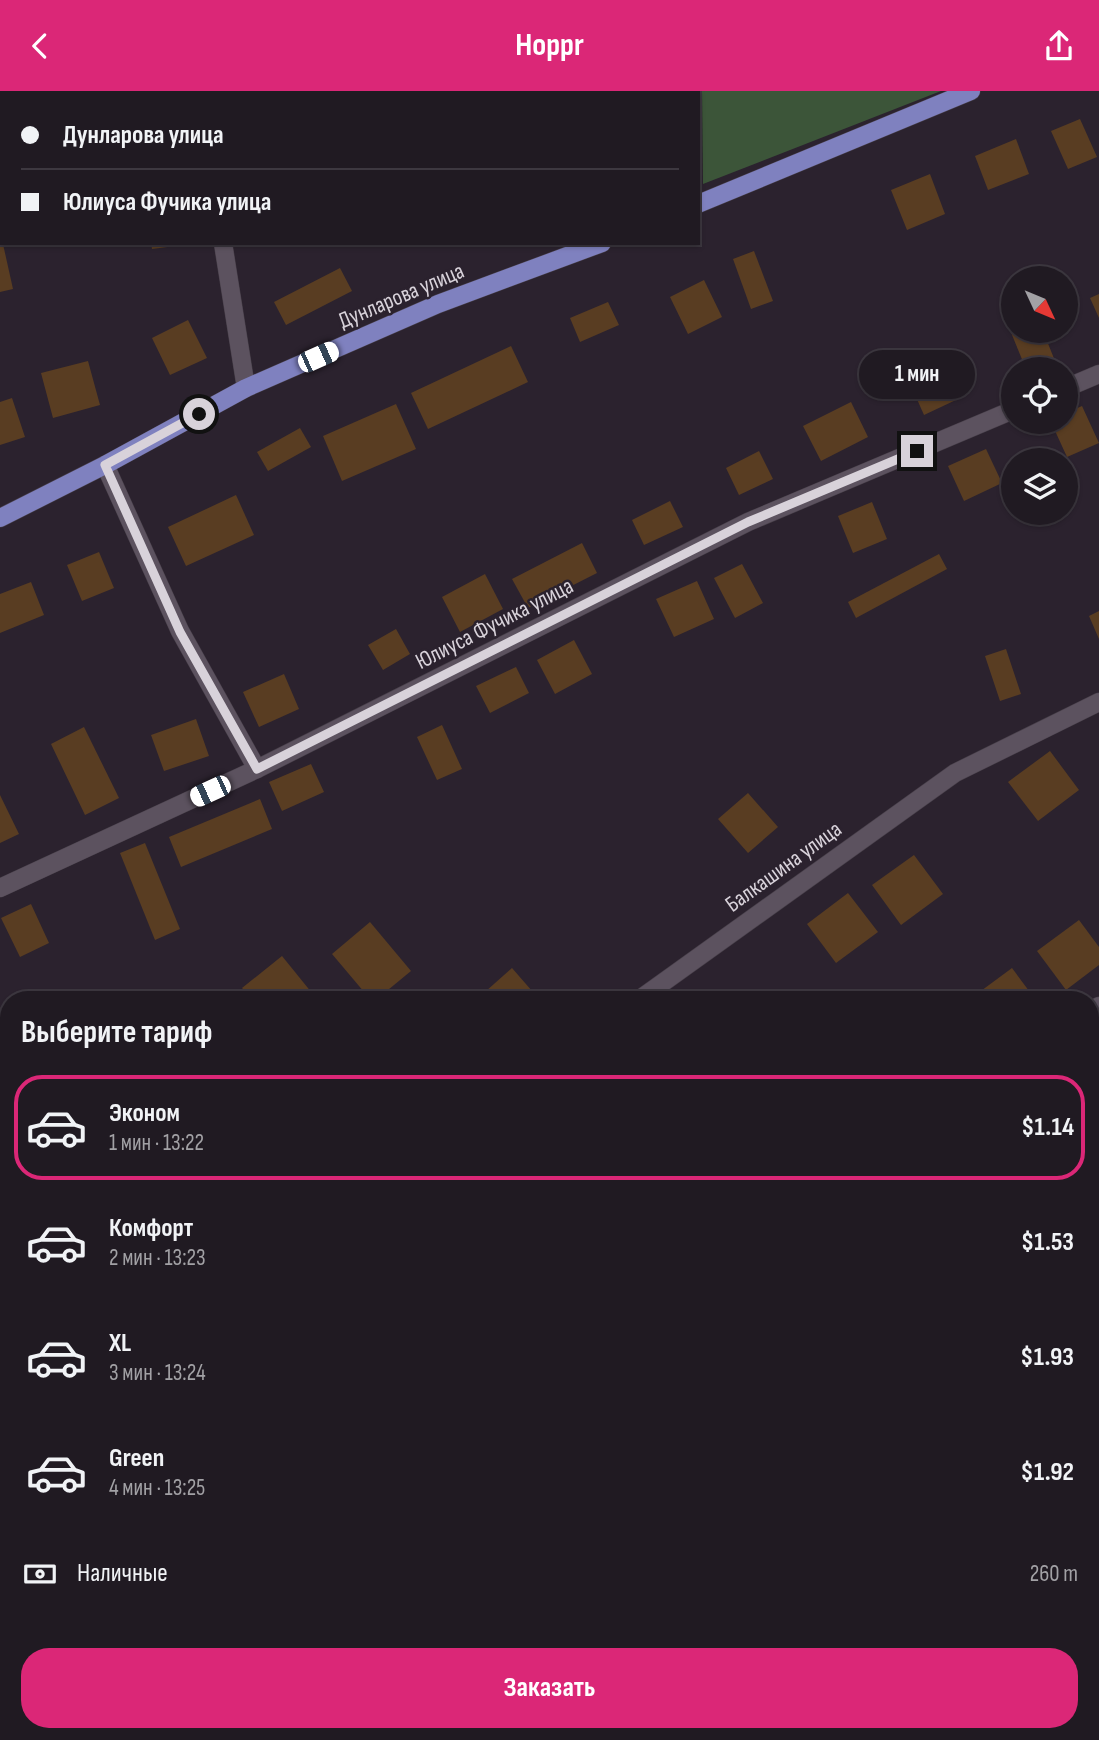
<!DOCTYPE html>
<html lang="ru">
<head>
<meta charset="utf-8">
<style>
  body { margin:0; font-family:"Sofia Sans Condensed",sans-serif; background:#28232a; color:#f1f3f6; height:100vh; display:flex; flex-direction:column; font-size:26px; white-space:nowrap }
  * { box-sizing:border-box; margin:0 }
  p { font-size:23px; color:#a2a1a5 }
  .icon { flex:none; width:38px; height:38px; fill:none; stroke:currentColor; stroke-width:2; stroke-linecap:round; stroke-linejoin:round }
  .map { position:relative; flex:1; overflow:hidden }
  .side { position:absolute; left:0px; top:900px; width:1099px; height:751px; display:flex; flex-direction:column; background:#201a22; border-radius:28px 28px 0 0; box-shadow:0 2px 5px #0004,0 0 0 2px #3d3840 }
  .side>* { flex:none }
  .guide { position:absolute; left:0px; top:0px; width:700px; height:154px; box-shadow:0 2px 5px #0004,0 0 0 2px #3d3840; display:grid; align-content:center; height:154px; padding:0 21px; background:#201a22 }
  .needle { width:46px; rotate:134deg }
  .buttons { position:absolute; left:1001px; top:175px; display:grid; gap:14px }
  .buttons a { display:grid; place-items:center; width:77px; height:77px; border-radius:50%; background:#201a22; box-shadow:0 2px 5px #0004,0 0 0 2px #3d3840; font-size:35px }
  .end { position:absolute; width:32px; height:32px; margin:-16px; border:9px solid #d8d2da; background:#111; box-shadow:0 0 0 4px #111 }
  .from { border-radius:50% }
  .bubble { position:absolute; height:49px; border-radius:24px; background:#201a22; box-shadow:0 2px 5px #0004,0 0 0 2px #3d3840; font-size:23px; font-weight:700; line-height:49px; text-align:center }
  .car { position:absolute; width:21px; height:42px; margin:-21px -10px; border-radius:9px; box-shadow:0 0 5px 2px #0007; background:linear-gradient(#fff 24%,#345 0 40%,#fff 0 76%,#345 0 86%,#fff 0) }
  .guide b { display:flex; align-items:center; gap:24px; height:66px; font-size:26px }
  .guide b+b { border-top:2px solid #3d3840 }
  .guide i { width:18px; height:18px; background:#f1f3f6 }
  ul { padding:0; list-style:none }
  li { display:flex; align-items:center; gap:21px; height:105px; margin:0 14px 10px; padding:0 7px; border:4px solid transparent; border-radius:28px }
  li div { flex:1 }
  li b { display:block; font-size:26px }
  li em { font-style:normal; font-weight:700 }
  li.selected { border-color:#db2777 }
  li>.icon { width:63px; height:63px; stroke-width:1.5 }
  h2 { padding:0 21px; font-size:32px; line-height:84px }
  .pay { display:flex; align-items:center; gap:18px; height:77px; padding:0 21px; font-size:26px }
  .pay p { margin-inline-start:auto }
  .button { display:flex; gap:14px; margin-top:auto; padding:14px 21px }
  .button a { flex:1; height:80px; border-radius:28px; background:#db2777; color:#fff; font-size:28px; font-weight:700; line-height:80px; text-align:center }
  header { display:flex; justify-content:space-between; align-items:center; height:91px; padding:0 21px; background:#db2777; color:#fff; font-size:32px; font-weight:700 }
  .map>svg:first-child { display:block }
  .green { fill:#3c5539 }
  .building { fill:#593d22 }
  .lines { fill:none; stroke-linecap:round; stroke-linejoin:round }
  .minor-casing { stroke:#473f49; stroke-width:19 }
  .major-casing { stroke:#473f49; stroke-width:19 }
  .minor { stroke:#5c525f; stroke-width:18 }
  .major { stroke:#7f81bf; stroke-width:18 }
  .route { stroke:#d8d2da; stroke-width:9 }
  .labels { text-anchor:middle; stroke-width:5; stroke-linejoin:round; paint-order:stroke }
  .street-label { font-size:23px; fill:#d8d2da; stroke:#2b222e }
</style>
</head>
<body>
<header><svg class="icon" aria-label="back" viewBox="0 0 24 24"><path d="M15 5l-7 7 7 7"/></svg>Hoppr<svg class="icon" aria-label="share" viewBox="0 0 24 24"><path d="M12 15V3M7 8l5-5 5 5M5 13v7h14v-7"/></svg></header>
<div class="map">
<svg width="1099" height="1649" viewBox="0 0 1099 1649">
  <rect width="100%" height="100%" fill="#2b222e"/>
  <polygon class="green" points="702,0 941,0 703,93"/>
  <g class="building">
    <polygon points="1080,28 1097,66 1068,78 1051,40"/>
    <polygon points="1016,48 1029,83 988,99 975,65"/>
    <polygon points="930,83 945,123 907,139 891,99"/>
    <polygon points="151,152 183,152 183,154 152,158"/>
    <polygon points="3,153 13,198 0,201 0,154"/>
    <polygon points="754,160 773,210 751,218 733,168"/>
    <polygon points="340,177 352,200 286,234 274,211"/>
    <polygon points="704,189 722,226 688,243 670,206"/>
    <polygon points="1099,203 1099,227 1090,207"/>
    <polygon points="608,211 619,234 580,251 570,227"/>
    <polygon points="188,229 207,267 170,284 152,247"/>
    <polygon points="1013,238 1043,240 1055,270 1034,278 1026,278 1010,239"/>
    <polygon points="511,255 528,291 428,338 411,302"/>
    <polygon points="88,270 100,314 53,327 41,282"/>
    <polygon points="941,272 958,308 924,324 908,288"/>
    <polygon points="12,307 25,346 0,354 0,311"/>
    <polygon points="851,311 868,346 821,370 803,335"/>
    <polygon points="396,313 416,358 342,390 323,345"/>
    <polygon points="1082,315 1099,352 1067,366 1051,331 1066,331 1066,322"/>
    <polygon points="300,337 311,356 268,380 257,361"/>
    <polygon points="986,358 1002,392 964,410 948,375"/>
    <polygon points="759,360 773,388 739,404 726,377"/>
    <polygon points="236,404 254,444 186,475 168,436"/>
    <polygon points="670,410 683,436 644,454 632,429"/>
    <polygon points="872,411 887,448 853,462 838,425"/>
    <polygon points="582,452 597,482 528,517 512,488"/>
    <polygon points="99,461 114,497 82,510 67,474"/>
    <polygon points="939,463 947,478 856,527 848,511"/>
    <polygon points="742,473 763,512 735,527 714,487"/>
    <polygon points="485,483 503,518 460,541 442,506"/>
    <polygon points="697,490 714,528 674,546 656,508"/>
    <polygon points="31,491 44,524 0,542 0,503"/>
    <polygon points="1099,520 1099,548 1089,525"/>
    <polygon points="396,538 410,563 383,579 368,554"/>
    <polygon points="574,549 592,583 555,603 537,569"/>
    <polygon points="1006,558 1021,603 1000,610 985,565"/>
    <polygon points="516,576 529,602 490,622 476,595"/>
    <polygon points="284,583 299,618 259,636 243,601"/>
    <polygon points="196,628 209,665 164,680 151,644"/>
    <polygon points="442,634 462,678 437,689 417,646"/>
    <polygon points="84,636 119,707 85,724 51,653"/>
    <polygon points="1050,660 1079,699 1038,730 1008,691"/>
    <polygon points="311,673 324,701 282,720 269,691"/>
    <polygon points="748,702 778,736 748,762 718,728"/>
    <polygon points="0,704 19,743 0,752"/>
    <polygon points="260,708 272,738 181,776 169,746"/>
    <polygon points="145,752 180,838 155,849 120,762"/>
    <polygon points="914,764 943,803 901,834 872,794"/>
    <polygon points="848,802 878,841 836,872 807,833"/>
    <polygon points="31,813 49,852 20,866 1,827"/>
    <polygon points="1079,829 1099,856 1099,874 1066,899 1037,860"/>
    <polygon points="370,831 411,880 377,908 370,908 332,863"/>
    <polygon points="282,865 312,902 305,908 252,908 242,897"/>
    <polygon points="512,877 539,908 477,908"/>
    <polygon points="1012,877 1035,908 970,908"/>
    <polygon points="1099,1339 1099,1382 1090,1370 1090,1346"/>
    <polygon points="1090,1543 1099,1555 1099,1573 1090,1579"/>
  </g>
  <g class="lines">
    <g class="minor-casing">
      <g id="minor">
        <polyline points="199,0 199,2"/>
        <polyline points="632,2 632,0"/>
        <polyline points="223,152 246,297"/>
        <polyline points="1066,297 1099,283"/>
        <polyline points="105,374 180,540 257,678"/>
        <polyline points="0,797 257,678 748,431 1013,319"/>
        <polyline points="640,908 955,682 1099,611"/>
        <polyline points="1090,921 1099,915"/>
        <polyline points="0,1020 9,1014"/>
        <polyline points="1090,1293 1099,1286"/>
        <polyline points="0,1368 9,1361"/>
        <polyline points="119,1649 129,1642"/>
        <polyline points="611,1649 621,1642"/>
      </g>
    </g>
    <g class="major-casing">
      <g id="major">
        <polyline points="698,113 971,0"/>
        <polyline points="0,427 105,374 246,297 438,213 602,152"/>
      </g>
    </g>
    <use href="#minor" class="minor"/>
    <use href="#major" class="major"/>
  </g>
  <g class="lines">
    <polyline class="route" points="199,323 105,374 180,541 257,678 748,431 917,360"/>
  </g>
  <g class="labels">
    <g class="street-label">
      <text transform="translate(401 204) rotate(-23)" y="8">Дунларова улица</text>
      <text transform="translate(494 532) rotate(-27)" y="8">Юлиуса Фучика улица</text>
      <text transform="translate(783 775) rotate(-36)" y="8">Балкашина улица</text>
    </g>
  </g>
</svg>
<div class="buttons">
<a><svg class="needle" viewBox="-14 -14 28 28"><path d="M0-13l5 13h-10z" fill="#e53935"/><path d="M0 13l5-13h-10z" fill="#a2a1a5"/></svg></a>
<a><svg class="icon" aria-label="locate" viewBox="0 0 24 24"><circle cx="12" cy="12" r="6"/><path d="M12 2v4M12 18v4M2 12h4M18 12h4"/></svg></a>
<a><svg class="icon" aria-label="layers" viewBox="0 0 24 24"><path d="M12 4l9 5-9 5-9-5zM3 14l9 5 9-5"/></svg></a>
</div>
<i class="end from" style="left:199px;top:323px"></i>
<i class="end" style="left:917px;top:360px"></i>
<div class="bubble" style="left:859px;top:259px;width:116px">1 мин</div>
<i class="car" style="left:318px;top:266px;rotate:66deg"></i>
<i class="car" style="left:210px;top:700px;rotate:245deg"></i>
<div class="guide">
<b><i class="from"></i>Дунларова улица</b>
<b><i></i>Юлиуса Фучика улица</b>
</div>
<section class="side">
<h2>Выберите тариф</h2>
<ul>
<li class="selected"><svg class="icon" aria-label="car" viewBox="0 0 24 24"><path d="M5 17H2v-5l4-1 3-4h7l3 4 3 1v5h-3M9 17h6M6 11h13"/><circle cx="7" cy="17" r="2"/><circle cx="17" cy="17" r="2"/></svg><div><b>Эконом</b><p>1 мин · 13:22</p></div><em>$1.14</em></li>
<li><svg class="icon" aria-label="car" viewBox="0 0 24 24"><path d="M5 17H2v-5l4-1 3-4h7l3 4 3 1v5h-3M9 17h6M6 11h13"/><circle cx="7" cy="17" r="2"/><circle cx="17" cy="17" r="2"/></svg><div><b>Комфорт</b><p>2 мин · 13:23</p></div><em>$1.53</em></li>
<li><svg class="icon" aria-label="car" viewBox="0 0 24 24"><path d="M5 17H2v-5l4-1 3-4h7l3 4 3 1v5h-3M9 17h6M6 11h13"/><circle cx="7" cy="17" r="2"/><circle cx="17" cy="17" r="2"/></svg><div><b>XL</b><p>3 мин · 13:24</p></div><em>$1.93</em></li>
<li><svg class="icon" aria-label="car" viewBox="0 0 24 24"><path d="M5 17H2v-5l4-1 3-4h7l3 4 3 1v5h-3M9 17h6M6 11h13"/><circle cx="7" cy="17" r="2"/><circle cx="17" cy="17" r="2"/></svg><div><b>Green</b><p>4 мин · 13:25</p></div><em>$1.92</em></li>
</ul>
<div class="pay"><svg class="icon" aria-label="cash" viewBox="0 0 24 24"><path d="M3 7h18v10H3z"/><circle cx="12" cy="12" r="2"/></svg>Наличные<p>260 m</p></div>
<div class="button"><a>Заказать</a></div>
</section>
</div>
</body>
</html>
